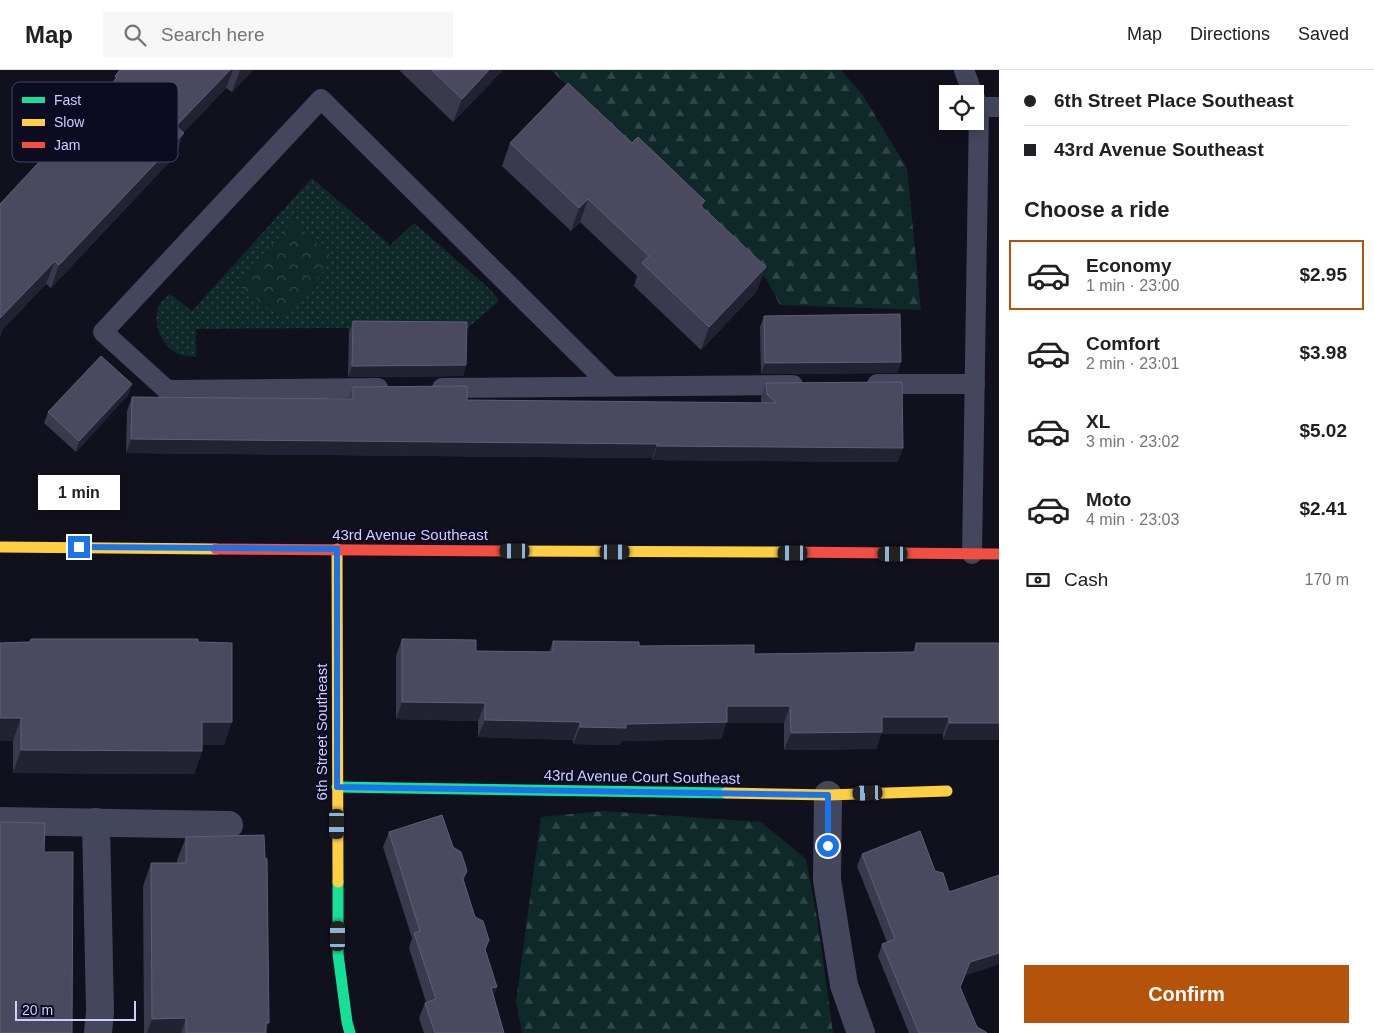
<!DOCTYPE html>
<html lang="en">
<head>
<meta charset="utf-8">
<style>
  body { margin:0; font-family:Arial,sans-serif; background:#f6f6f6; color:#202124; height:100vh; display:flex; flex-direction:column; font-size:19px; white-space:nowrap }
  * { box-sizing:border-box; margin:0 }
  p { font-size:16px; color:#757577 }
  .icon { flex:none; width:28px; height:28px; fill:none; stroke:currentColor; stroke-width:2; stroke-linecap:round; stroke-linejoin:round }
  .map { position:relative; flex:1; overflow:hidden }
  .drawer { display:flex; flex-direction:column; background:#fff; width:375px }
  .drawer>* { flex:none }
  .top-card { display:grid; align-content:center; height:110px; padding:0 25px; background:#fff }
  .tools { position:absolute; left:939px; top:15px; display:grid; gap:10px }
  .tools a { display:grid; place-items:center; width:45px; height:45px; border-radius:0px; background:#fff; box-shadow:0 2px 12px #0003; font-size:25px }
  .scale { position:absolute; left:15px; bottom:12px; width:121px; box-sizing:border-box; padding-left:5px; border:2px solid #cecdff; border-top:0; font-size:14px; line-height:18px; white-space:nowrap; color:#cecdff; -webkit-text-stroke:4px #0d0b22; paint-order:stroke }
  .end { position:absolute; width:22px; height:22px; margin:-11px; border:6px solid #1a73e8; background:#fff; box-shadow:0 0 0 2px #fff }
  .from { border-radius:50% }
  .bubble { position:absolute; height:35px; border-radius:0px; background:#fff; box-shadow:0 2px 12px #0003; font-size:16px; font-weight:600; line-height:35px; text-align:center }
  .car { position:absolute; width:15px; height:30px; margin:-15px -8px; border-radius:6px; box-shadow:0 0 4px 1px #0007; background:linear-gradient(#222 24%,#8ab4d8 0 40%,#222 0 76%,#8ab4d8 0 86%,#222 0) }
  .top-card b { display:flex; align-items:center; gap:18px; height:48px; font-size:19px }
  .top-card b+b { border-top:1px solid #e0e0e0 }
  .top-card i { width:12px; height:12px; background:#202124 }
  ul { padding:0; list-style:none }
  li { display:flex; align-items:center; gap:15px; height:70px; margin:0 10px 8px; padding:0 15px; border:2px solid transparent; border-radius:0px }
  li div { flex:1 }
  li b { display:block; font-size:19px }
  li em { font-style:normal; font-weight:600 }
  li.on { border-color:#b45309 }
  li>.icon { width:45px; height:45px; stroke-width:1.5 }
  h2 { padding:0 25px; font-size:22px; line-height:60px }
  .pay { display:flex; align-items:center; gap:12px; height:55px; padding:0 25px; font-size:19px }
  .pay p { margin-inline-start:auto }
  .action { display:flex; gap:10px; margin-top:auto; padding:10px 25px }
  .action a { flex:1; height:58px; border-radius:0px; background:#b45309; color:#fff; font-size:20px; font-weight:600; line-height:58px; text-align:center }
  header { display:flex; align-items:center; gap:30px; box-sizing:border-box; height:70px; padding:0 25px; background:#fff; border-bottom:1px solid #e0e0e0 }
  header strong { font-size:24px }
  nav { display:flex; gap:28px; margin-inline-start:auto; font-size:18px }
  .search { width:350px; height:45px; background:#f6f6f6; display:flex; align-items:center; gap:12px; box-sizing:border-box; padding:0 18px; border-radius:0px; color:#757577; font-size:19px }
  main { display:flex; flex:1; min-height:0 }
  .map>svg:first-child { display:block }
  .grass { fill:url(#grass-dots) }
  .forest { fill:url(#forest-firs) }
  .park { fill:url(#park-crowns) }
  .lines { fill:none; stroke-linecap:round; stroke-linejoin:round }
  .lane { stroke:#44465e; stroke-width:20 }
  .street { stroke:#44465e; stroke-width:28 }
  .fast { stroke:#16e098; stroke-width:11 }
  .slow { stroke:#ffcf43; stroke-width:11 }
  .jam { stroke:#f24e42; stroke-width:11 }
  .wall { fill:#3a394d }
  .shaded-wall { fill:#232232 }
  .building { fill:#4a4960; stroke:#5f5e79 }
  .route { stroke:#1a73e8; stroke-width:6 }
  .labels { text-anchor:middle; stroke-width:4.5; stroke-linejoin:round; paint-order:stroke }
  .street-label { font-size:15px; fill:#cecdff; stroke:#0d0b22 }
  .key { fill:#0d0b22; stroke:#474564; stroke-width:1 }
  .key-label { font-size:14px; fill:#cecdff }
</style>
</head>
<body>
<header>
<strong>Map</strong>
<div class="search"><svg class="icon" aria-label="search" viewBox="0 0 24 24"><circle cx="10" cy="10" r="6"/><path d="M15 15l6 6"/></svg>Search here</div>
<nav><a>Map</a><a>Directions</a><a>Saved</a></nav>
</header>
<main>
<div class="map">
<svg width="999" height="963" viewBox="0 0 999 963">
  <defs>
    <pattern id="grass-dots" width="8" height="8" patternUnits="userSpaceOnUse" patternTransform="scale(1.25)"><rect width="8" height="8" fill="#0e2927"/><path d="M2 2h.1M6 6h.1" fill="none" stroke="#304747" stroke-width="1.8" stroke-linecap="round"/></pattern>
    <pattern id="forest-firs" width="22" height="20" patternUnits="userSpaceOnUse" patternTransform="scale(1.25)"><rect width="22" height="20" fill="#0e2927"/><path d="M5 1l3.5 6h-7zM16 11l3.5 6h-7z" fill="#304747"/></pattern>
    <pattern id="park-crowns" width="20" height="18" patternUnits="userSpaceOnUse" patternTransform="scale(1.25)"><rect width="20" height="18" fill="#0e2927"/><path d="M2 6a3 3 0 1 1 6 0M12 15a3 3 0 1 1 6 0" fill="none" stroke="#304747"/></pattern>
  </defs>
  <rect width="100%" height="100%" fill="#11101d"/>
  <path class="grass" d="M312,108L390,175L414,153L491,220L499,231L463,262H349L348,258L196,259V287C191,286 185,287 180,285C162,278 149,250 161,232C163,229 168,226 170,224L192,241Z"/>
  <g class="forest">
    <polygon points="551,0 841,0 862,24 907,98 921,240 780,235 767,210"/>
    <polygon points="603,741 761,752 806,789 818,853 833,963 522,963 516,931 541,747"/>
  </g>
  <polygon class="park" points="293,151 334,189 282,249 238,215"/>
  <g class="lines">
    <g class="lane">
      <polyline points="964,0 973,24"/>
      <polyline points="979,37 999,37"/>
      <polyline points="877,314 975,314"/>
      <polyline points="378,318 167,320 103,262 321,29 611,316"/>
      <polyline points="442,318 793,315"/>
      <polyline points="972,484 979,37 975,28"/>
    </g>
    <g class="street">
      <polyline points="828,725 827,810 844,915 861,963"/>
      <polyline points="0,751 229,755"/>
      <polyline points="96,752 100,942 98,963"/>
    </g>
    <g class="fast">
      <polyline points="337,717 726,723"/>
      <polyline points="338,812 338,884 347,952 350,963"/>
    </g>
    <g class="slow">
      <polyline points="0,477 216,479"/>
      <polyline points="337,479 338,812"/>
      <polyline points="507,481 784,482"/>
      <polyline points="726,723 828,725 947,721"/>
    </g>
    <g class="jam">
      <polyline points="216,479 507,481"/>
      <polyline points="784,482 999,484"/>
    </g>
  </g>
  <g class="wall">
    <polygon points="118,0 253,0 232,22 226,18 184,62 175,86 51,218 46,214 2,260 0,267 0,134 68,62 69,58 113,13"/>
    <polygon points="399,0 503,0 453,52"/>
    <polygon points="510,73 632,73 705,131 702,137 757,221 701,280 634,216 637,206 580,152 571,161 502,96"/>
    <polygon points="764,246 901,292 897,303 761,304 760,257"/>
    <polygon points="353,251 466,295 463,306 348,307 349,262"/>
    <polygon points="766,313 898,392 652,390 652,388 126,383 127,341 132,327 348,329 353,317 467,330 761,333 761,327"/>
    <polygon points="132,314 128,325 76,382 44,353 48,342"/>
    <polygon points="402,569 476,581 549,582 553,571 754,584 913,582 916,573 999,573 999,670 943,670 943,664 881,664 876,679 784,680 784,653 726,653 721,669 621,671 620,675 573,674 573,670 478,667 478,651 396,649 396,586"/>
    <polygon points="198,572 224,675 202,675 202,681 194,704 13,703 13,671 0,671 0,573"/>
    <polygon points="389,762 464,812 475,847 489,870 485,880 494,926 504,963 424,963 419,948 425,933 426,932 409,878 412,868 383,777"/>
    <polygon points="186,767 266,962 266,963 144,963 143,816 151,793 177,793 177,790"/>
    <polygon points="862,784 935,801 949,822 999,805 999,894 966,905 960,918 977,957 987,963 909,963 878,886 882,874 887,872 857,796"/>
  </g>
  <g class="shaded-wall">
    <polygon points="230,0 233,0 226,18 168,79 176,56"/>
    <polygon points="240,0 253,0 232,22"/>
    <polygon points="489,0 503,0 453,52 462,29"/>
    <polygon points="184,63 175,86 51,218 59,195"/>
    <polygon points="588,129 580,152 571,161 579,138"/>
    <polygon points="55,191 46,214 2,260 0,267 0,248"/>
    <polygon points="766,197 757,221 701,280 709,257"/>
    <polygon points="901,292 897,303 761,304 765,293"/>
    <polygon points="466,295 463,306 348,307 352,296"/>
    <polygon points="132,314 128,325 76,382 79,371"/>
    <polygon points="131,369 657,374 652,388 126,383"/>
    <polygon points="657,376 903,378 898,392 652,390"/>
    <polygon points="402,632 485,633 478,651 396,649"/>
    <polygon points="727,636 790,636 784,653 726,653 721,669 621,671 620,675 573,674 580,657 626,654"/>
    <polygon points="882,647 949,647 943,664 881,664 876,679 784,680 791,663"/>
    <polygon points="0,648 21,648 13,671 0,671"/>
    <polygon points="485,650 580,652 573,670 478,667"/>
    <polygon points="202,652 232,652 224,675 194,675"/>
    <polygon points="949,653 999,653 999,670 943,670"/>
    <polygon points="21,680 202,681 194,704 13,703"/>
    <polygon points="999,883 999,894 966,905 955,930 970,892"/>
    <polygon points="497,917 492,932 491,918"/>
    <polygon points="186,948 181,963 147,963 152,949"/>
    <polygon points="266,953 269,953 265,963"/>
  </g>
  <g class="building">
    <polygon points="121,0 230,0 176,56 184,63 59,195 55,191 0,248 0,134 70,59 69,58 117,8 115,6"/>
    <polygon points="432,0 489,0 462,29"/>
    <polygon points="568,13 632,73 638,67 705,131 700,135 766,197 709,257 642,193 649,186 588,129 579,138 510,73"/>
    <polygon points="900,244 901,292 765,293 764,246"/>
    <polygon points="353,251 467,252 466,295 352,296"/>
    <polygon points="101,286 132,314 79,371 48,342"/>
    <polygon points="902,312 903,378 657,376 657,374 131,369 132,327 353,329 353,317 467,316 467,330 776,333 767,324 766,313"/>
    <polygon points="31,569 198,569 198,572 232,573 232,652 202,652 202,681 21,680 21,648 0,648 0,573 30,572"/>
    <polygon points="402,569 476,570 476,581 553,582 553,571 639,572 639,576 754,575 754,584 916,582 916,573 999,573 999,653 949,653 949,647 882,647 882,662 791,663 790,636 727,636 727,652 626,654 626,658 580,657 580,652 485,650 485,633 402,632"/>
    <polygon points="442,745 453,777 461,782 467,801 463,809 475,847 483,851 489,870 485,879 497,917 491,918 504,963 435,963 425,933 436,929 414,863 420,861 389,762"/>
    <polygon points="0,752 45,753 44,782 73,782 72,963 0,963"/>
    <polygon points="920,761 935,801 943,803 949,822 999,805 999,883 970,892 960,917 977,957 986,962 987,963 919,963 882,874 895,869 862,784"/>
    <polygon points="264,765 265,788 267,789 269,953 266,953 266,963 186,963 186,948 152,949 151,793 186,793 186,767"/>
  </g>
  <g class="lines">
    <polyline class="route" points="79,477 337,479 337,717 828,725 828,776"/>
  </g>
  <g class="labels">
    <g class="street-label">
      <text x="410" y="470">43rd Avenue Southeast</text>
      <text transform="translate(322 662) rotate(-90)" y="5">6th Street Southeast</text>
      <text transform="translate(642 707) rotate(1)" y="5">43rd Avenue Court Southeast</text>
    </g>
  </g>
  <rect x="12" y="12" width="166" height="80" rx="8" class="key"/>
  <rect x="22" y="27" width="23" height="6" fill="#16e098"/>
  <rect x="22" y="49" width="23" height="7" fill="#ffcf43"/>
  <rect x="22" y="72" width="23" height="6" fill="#f24e42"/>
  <g class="key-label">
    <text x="54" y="35">Fast</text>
    <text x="54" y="57">Slow</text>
    <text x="54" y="80">Jam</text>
  </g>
</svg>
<div class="tools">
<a><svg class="icon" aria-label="locate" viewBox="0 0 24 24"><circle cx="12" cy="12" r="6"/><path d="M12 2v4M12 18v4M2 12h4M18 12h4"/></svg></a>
</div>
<div class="scale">20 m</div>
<i class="end from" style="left:828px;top:776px"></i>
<i class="end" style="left:79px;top:477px"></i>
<div class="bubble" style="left:38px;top:405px;width:82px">1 min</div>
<i class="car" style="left:515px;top:481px;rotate:270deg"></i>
<i class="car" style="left:615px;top:482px;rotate:90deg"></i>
<i class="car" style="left:793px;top:483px;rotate:270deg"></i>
<i class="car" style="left:893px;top:484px;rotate:270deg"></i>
<i class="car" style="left:868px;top:723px;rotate:268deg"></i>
<i class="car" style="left:337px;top:754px;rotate:180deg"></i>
<i class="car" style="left:338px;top:866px;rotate:0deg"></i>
</div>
<section class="drawer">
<div class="top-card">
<b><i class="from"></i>6th Street Place Southeast</b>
<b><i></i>43rd Avenue Southeast</b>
</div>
<h2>Choose a ride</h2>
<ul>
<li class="on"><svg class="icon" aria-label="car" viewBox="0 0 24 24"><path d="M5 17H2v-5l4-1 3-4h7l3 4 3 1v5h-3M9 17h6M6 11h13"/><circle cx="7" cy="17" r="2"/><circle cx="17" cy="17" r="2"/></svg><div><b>Economy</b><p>1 min · 23:00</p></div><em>$2.95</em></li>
<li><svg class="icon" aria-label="car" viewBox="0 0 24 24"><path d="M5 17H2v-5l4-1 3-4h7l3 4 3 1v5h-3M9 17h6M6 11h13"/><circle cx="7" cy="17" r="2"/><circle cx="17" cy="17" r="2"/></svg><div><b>Comfort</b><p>2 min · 23:01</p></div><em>$3.98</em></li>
<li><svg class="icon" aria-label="car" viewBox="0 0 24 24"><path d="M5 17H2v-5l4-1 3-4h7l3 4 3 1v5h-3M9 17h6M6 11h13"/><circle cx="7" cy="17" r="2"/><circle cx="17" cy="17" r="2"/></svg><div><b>XL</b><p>3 min · 23:02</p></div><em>$5.02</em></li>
<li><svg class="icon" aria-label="car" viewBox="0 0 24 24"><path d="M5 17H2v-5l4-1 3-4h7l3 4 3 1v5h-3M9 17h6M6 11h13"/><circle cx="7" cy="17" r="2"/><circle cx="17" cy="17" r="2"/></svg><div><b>Moto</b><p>4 min · 23:03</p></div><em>$2.41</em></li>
</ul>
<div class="pay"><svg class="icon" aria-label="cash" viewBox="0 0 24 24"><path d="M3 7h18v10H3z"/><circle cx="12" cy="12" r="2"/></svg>Cash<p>170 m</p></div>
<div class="action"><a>Confirm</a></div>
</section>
</main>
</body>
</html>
